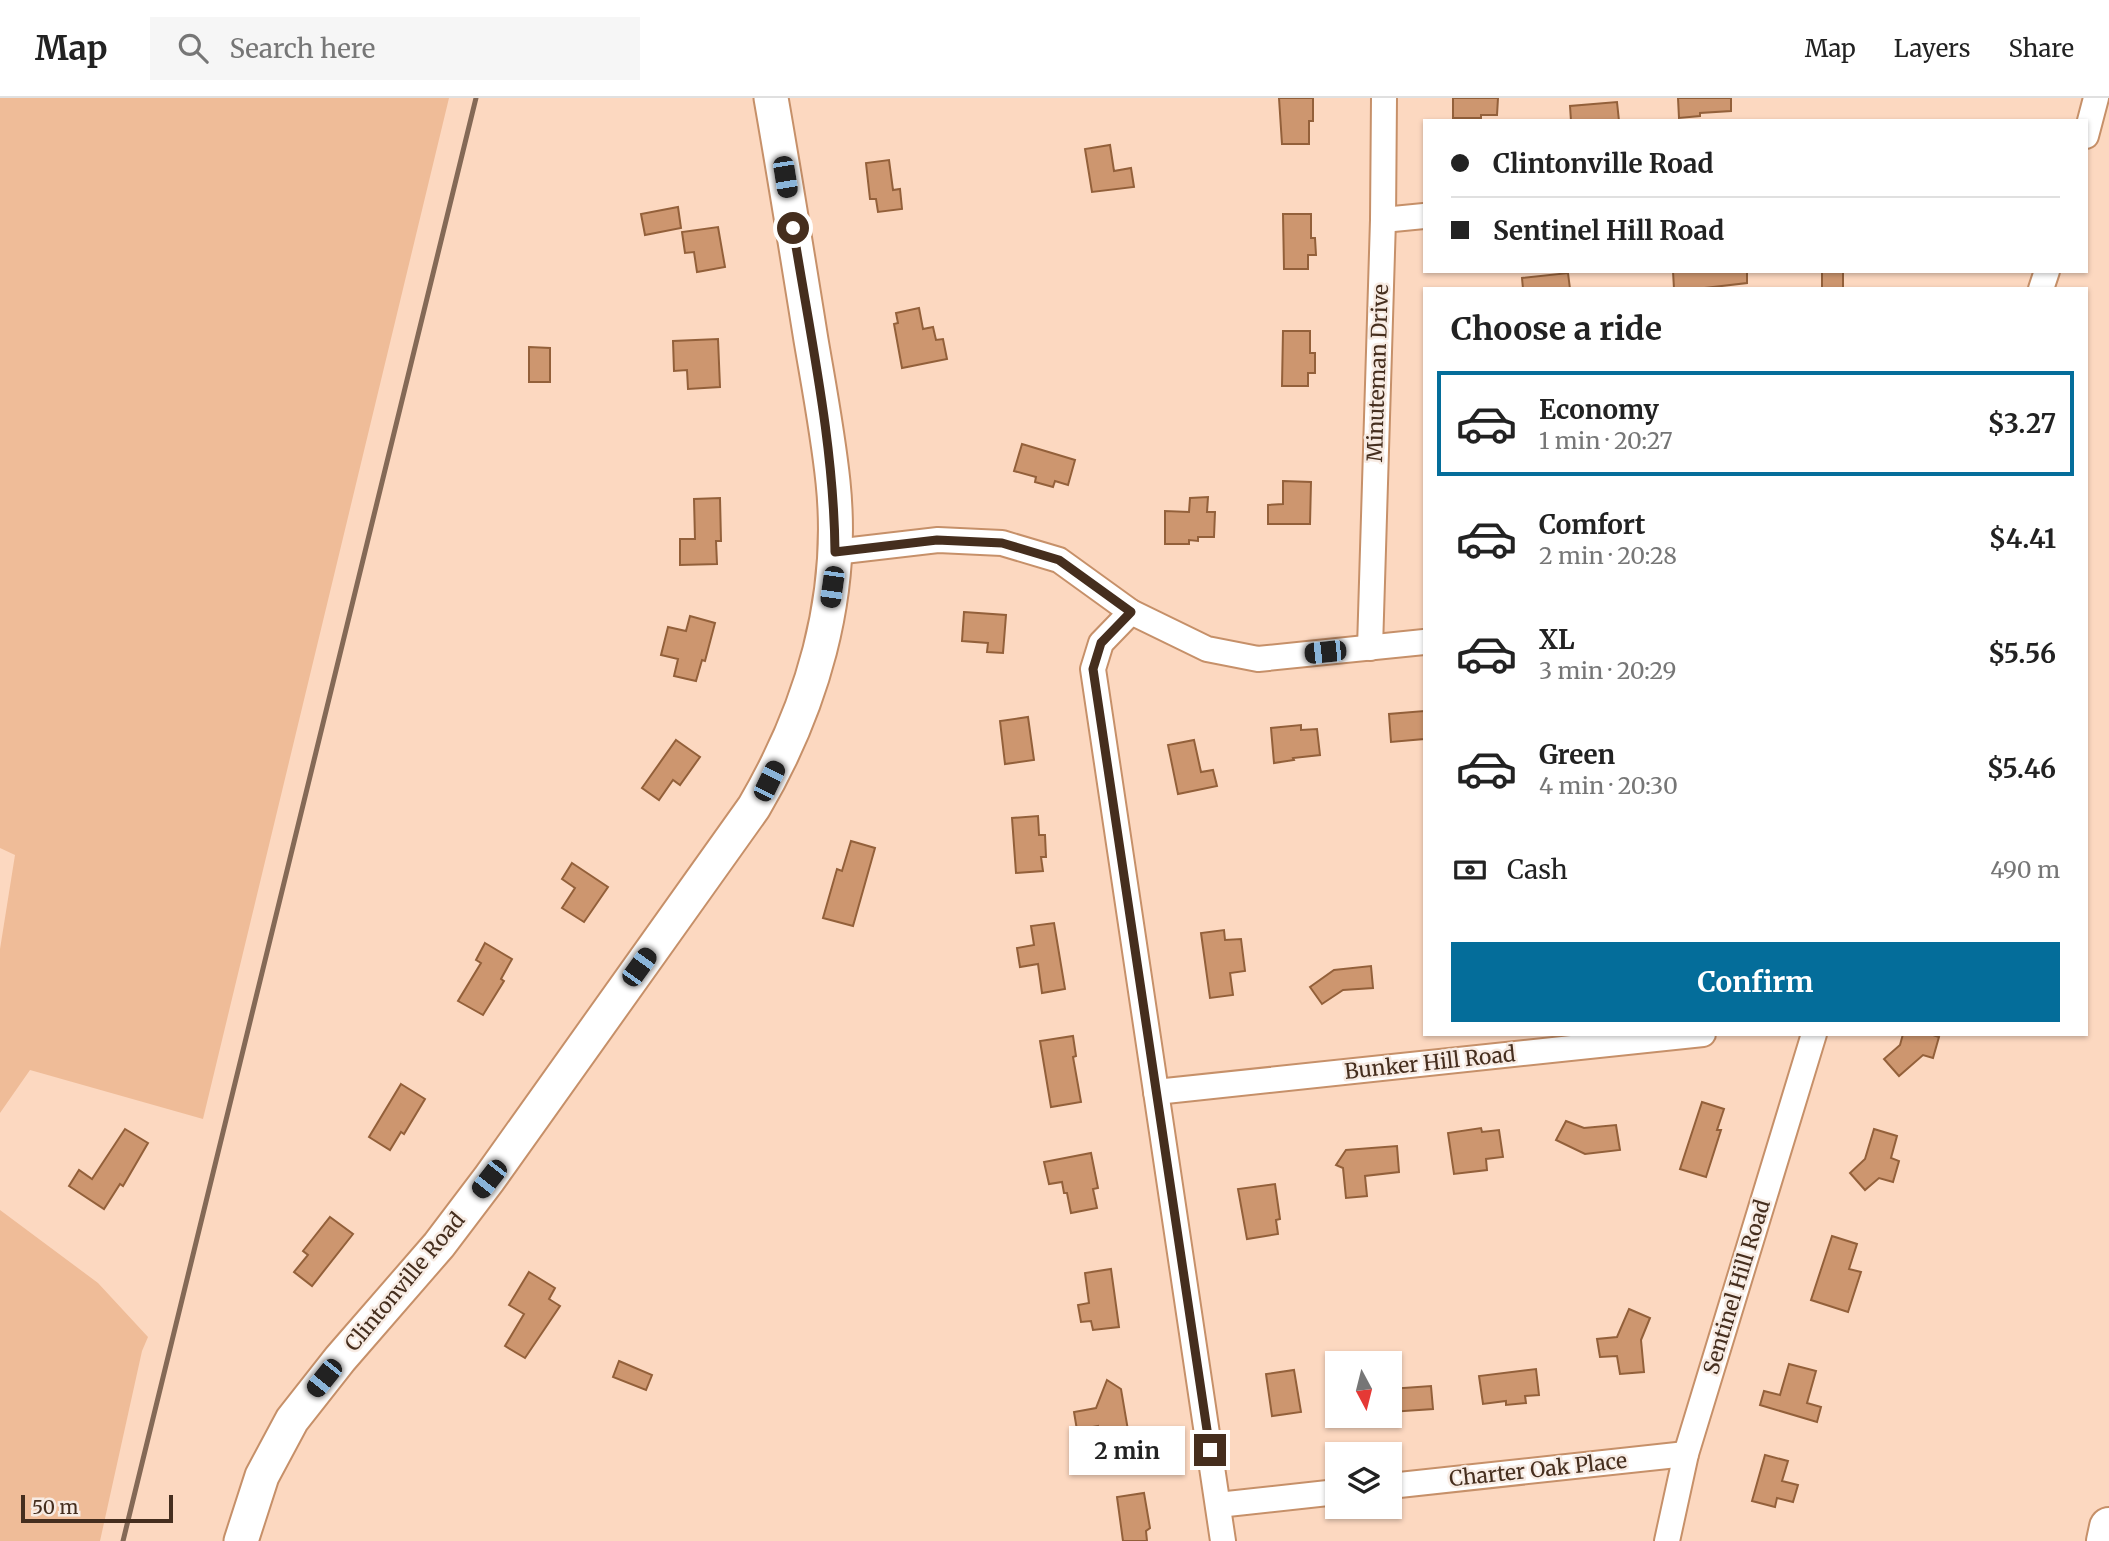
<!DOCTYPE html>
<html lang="en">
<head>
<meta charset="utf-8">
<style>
  body { margin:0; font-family:Merriweather,serif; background:#f6f6f6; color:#222; height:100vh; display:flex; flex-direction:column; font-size:26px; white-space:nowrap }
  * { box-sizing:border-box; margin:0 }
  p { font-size:23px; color:#767676 }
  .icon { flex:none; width:38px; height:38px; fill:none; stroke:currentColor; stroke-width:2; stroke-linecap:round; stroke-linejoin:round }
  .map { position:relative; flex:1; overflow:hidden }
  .panel { position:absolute; left:1423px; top:189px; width:665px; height:749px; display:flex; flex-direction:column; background:#fff; border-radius:0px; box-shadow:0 2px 5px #0004 }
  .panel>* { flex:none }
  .top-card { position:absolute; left:1423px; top:21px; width:665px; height:154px; border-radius:0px; box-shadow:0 2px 5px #0004; display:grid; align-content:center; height:154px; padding:0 28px; background:#fff }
  .needle { width:46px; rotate:173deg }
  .buttons { position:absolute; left:1325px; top:1253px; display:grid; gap:14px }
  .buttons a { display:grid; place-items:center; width:77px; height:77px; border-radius:0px; background:#fff; box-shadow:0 2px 5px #0004; font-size:35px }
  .scale { position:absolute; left:21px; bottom:18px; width:152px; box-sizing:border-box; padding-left:7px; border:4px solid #452e1e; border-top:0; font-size:19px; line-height:24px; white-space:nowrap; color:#452e1e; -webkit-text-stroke:5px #f7ebe3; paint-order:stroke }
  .end { position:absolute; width:32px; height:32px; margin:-16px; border:9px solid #452e1e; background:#fff; box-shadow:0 0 0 4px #fff }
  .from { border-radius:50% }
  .bubble { position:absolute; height:49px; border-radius:0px; background:#fff; box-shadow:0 2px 5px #0004; font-size:23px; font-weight:700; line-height:49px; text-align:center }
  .car { position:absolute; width:21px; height:42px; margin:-21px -10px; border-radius:9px; box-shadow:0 0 5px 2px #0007; background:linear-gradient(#222 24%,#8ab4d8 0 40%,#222 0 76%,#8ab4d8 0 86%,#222 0) }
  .top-card b { display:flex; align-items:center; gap:24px; height:66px; font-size:26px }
  .top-card b+b { border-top:2px solid #e0e0e0 }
  .top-card i { width:18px; height:18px; background:#222 }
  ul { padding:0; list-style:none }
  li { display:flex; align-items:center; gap:21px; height:105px; margin:0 14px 10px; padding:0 14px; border:4px solid transparent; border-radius:0px }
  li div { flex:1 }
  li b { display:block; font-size:26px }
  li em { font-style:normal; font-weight:700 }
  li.current { border-color:#046d9a }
  li>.icon { width:63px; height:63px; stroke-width:1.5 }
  h2 { padding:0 28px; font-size:32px; line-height:84px }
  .pay { display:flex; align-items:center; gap:18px; height:77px; padding:0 28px; font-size:26px }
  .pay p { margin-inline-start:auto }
  .primary-button { display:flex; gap:14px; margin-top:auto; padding:14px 28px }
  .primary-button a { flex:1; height:80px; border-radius:0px; background:#046d9a; color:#fff; font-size:28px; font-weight:700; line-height:80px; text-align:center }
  header { display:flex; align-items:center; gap:42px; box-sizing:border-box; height:98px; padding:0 35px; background:#fff; border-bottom:2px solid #e0e0e0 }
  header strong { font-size:33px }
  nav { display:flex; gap:38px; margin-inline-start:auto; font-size:24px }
  .search { width:490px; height:63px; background:#f6f6f6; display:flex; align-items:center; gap:18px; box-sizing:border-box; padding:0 24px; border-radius:0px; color:#767676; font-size:26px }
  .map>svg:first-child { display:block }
  .green { fill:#efbc98 }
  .building { fill:#cd966f; stroke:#93603a; stroke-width:2 }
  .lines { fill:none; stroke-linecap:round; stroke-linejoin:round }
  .street-casing { stroke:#c69069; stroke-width:28 }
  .secondary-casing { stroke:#c69069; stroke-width:37 }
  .highway-casing { stroke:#c69069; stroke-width:42 }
  .street { stroke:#fff; stroke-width:24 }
  .secondary { stroke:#fff; stroke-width:33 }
  .highway { stroke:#fff; stroke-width:38 }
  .rail { stroke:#846956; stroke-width:5 }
  .route { stroke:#452e1e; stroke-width:9 }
  .labels { text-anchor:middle; stroke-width:5; stroke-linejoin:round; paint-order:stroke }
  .street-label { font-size:21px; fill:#452e1e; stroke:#f7ebe3 }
</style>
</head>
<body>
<header>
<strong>Map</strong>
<div class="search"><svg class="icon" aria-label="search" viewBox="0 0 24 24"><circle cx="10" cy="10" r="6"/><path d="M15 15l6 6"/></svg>Search here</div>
<nav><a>Map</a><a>Layers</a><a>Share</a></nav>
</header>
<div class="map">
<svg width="2109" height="1443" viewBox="0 0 2109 1443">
  <rect width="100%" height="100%" fill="#fcd8c0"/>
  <g class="green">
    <polygon points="0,0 449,0 203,1021 30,972 0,1015 0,851 15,757 0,750"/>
    <polygon points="0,1112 98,1185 148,1239 142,1253 100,1443 0,1443"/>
  </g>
  <g class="building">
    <polygon points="1279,0 1313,0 1313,23 1309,23 1309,46 1282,46"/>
    <polygon points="1453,0 1498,0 1497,17 1481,17 1481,20 1453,20"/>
    <polygon points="1678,0 1731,0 1731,13 1700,15 1700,18 1679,20"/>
    <polygon points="1617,4 1619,23 1571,23 1570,8"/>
    <polygon points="1110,47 1114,73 1131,70 1134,89 1092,94 1085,51"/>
    <polygon points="889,62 893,92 900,91 902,111 878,114 876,101 870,101 866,65"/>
    <polygon points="678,109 681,130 645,137 641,116"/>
    <polygon points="1283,116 1311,116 1311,140 1315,140 1316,157 1308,157 1308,171 1284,171"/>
    <polygon points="718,129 725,169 697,174 694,154 685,155 682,134"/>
    <polygon points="1673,173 1747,173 1747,185 1696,191 1674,191"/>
    <rect x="1822" y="173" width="21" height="17"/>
    <polygon points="1568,175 1570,191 1523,191 1522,180"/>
    <polygon points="919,210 923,231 933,229 936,242 943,241 947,261 902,270 894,226 898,225 896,215"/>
    <polygon points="1283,233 1310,233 1310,255 1315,255 1315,275 1308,275 1308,288 1282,288"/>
    <polygon points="718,241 720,289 688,291 687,272 674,273 673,243"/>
    <polygon points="529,249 550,250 550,284 529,284"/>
    <polygon points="1022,346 1075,362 1068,387 1055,383 1053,389 1035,384 1036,379 1014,373"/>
    <polygon points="1283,383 1311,384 1310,426 1268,426 1268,407 1283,406"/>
    <polygon points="1208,399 1207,414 1215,414 1214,439 1198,439 1198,443 1189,442 1189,446 1165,446 1165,413 1189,414 1190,400"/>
    <polygon points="720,400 721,443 716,443 717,466 680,467 680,441 695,441 694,401"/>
    <polygon points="964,514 1006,517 1003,555 987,554 988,545 962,543"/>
    <polygon points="690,518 715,525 705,563 702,562 696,583 674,578 678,561 661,557 668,529 686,533"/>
    <polygon points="1424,613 1424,641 1391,644 1389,616"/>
    <polygon points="1028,619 1034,662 1005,666 1000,623"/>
    <polygon points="1301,627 1301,632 1317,631 1320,657 1293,660 1294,662 1274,665 1271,630"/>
    <polygon points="676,642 700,659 680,687 673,682 659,702 642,690"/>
    <polygon points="1194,642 1201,674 1213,672 1217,688 1178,696 1168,647"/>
    <polygon points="1038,718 1039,737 1045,737 1046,759 1041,759 1043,773 1016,775 1012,720"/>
    <polygon points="851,743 875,750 853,828 823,820 837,771 842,773"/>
    <polygon points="572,765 608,789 584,824 562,810 575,790 562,781"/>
    <polygon points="1054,825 1065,891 1042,895 1038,866 1020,869 1017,850 1034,847 1031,828"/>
    <polygon points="1224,832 1225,842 1241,841 1245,873 1230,875 1233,897 1210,900 1201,835"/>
    <polygon points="485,845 512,861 501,881 504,883 483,917 458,903 481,865 476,862"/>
    <polygon points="1371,868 1373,890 1343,892 1322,906 1310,889 1334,872"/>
    <polygon points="1903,936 1930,936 1939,939 1933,960 1923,957 1899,978 1884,961 1900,947"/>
    <polygon points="1073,938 1076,958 1073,959 1081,1004 1051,1009 1040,943"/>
    <polygon points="401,986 425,1001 404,1036 401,1034 390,1052 369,1039"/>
    <polygon points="1702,1004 1724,1011 1717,1032 1721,1032 1706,1079 1680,1071"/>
    <polygon points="1566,1023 1584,1030 1616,1027 1620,1052 1585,1056 1556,1042"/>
    <polygon points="1481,1030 1482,1034 1499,1032 1503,1059 1486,1061 1487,1072 1454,1076 1448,1035"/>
    <polygon points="125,1031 148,1045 123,1088 120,1086 104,1111 69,1088 79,1072 92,1081"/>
    <polygon points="1874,1031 1897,1038 1891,1060 1899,1063 1893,1084 1879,1080 1865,1092 1850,1075 1865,1061"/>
    <polygon points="1397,1048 1399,1074 1365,1078 1367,1098 1346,1100 1343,1070 1336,1067 1346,1052"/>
    <polygon points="1091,1055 1098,1090 1093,1091 1097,1110 1071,1115 1067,1095 1064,1095 1062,1084 1049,1086 1044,1064"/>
    <polygon points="1275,1086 1280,1121 1276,1122 1278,1136 1247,1141 1238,1091"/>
    <polygon points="330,1119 353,1136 312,1188 294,1174 308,1157 303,1153"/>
    <polygon points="1832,1138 1857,1146 1849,1171 1861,1174 1848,1214 1811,1202"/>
    <polygon points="1111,1171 1119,1229 1093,1232 1091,1223 1081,1224 1078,1207 1089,1205 1085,1175"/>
    <polygon points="529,1174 555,1190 549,1201 560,1208 525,1260 505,1248 524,1216 509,1207"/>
    <polygon points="1629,1211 1650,1220 1641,1242 1644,1274 1620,1276 1617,1258 1600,1259 1597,1241 1617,1239"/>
    <polygon points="619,1263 652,1277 646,1292 613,1279"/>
    <polygon points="1789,1266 1816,1273 1807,1305 1821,1309 1817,1324 1760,1307 1764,1293 1780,1297"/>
    <polygon points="1536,1271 1539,1297 1525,1298 1526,1305 1506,1307 1506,1303 1483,1306 1479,1278"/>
    <polygon points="1294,1272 1301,1314 1272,1318 1266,1276"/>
    <polygon points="1107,1282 1121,1291 1130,1344 1101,1349 1098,1328 1077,1332 1074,1314 1096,1310"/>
    <polygon points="1431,1288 1433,1311 1390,1314 1390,1291"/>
    <polygon points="1765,1357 1788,1363 1782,1383 1798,1387 1793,1404 1777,1400 1775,1409 1752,1403"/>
    <polygon points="1144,1395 1150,1430 1146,1433 1147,1443 1123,1443 1117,1399"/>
  </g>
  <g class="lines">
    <g class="street-casing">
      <g id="street">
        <polyline points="2086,38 2096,0"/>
        <polyline points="1383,122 1424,118"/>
        <polyline points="2041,191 2047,173"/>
        <polyline points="835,454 938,442 1002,445 1059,462 1131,514 1207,551 1258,561 1424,544"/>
        <polyline points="1131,514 1101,545 1093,571 1223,1443"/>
        <polyline points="1370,550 1383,122 1384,0"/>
        <polyline points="1156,994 1703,936"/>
        <polyline points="1390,1388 1686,1356"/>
        <polyline points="1218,1407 1337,1394"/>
        <polyline points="1667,1443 1686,1356 1814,936"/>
      </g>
    </g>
    <g class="secondary-casing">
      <path id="secondary" d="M241,1443L262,1378L292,1322L340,1261L439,1147L489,1081L754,709C812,610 845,499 833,384C828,336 819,289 811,242C798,161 785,80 771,0"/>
    </g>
    <g class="highway-casing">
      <polyline id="highway" points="2106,1443 2109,1429"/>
    </g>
    <use href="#street" class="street"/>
    <use href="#secondary" class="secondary"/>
    <use href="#highway" class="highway"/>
    <polyline class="rail" points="123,1443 476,0"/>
  </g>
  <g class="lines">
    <path class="route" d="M793,130C810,237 834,345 835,454L937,442L1002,445L1059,462L1131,514L1101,545L1093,571L1210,1352"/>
  </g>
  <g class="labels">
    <g class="street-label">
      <text transform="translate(1378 275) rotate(-88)" y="7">Minuteman Drive</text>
      <text transform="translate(1430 965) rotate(-6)" y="7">Bunker Hill Road</text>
      <text transform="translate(405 1184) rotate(-50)" y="7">Clintonville Road</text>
      <text transform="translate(1737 1189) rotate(-73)" y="7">Sentinel Hill Road</text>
      <text transform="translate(1538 1372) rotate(-6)" y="7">Charter Oak Place</text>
    </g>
  </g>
</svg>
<div class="buttons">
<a><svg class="needle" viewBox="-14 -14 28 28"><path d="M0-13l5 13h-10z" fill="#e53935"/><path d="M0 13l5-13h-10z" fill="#767676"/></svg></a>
<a><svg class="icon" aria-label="layers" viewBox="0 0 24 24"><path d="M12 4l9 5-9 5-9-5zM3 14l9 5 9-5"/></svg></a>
</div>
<div class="scale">50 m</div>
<i class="end from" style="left:793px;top:130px"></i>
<i class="end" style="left:1210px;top:1352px"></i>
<div class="bubble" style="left:1069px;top:1328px;width:116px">2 min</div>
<i class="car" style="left:785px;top:79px;rotate:171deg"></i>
<i class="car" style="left:832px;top:489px;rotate:188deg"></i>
<i class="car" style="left:1325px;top:554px;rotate:264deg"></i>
<i class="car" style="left:769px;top:683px;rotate:26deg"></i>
<i class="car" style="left:639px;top:869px;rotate:36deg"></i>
<i class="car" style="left:489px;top:1081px;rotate:218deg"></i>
<i class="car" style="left:324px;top:1280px;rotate:219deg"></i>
<div class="top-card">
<b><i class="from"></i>Clintonville Road</b>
<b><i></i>Sentinel Hill Road</b>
</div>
<section class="panel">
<h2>Choose a ride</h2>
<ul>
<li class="current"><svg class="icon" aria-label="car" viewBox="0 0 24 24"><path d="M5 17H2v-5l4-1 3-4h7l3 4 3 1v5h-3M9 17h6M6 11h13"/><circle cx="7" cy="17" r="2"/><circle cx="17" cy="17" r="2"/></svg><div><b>Economy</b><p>1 min · 20:27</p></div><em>$3.27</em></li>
<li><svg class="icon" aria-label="car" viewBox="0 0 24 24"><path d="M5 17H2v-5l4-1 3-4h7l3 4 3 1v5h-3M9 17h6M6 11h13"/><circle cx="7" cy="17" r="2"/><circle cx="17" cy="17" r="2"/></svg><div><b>Comfort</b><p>2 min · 20:28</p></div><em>$4.41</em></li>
<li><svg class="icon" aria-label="car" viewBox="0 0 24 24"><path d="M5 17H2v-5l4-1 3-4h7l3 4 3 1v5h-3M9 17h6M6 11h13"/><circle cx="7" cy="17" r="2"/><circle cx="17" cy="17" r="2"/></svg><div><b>XL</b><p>3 min · 20:29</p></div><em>$5.56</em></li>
<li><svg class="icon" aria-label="car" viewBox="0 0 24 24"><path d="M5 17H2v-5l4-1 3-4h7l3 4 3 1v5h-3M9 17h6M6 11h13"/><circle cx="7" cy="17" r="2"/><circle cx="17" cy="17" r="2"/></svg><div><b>Green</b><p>4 min · 20:30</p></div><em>$5.46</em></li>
</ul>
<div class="pay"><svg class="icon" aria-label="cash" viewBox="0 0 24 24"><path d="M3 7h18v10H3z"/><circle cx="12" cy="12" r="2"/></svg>Cash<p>490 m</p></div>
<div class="primary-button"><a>Confirm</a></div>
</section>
</div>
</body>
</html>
